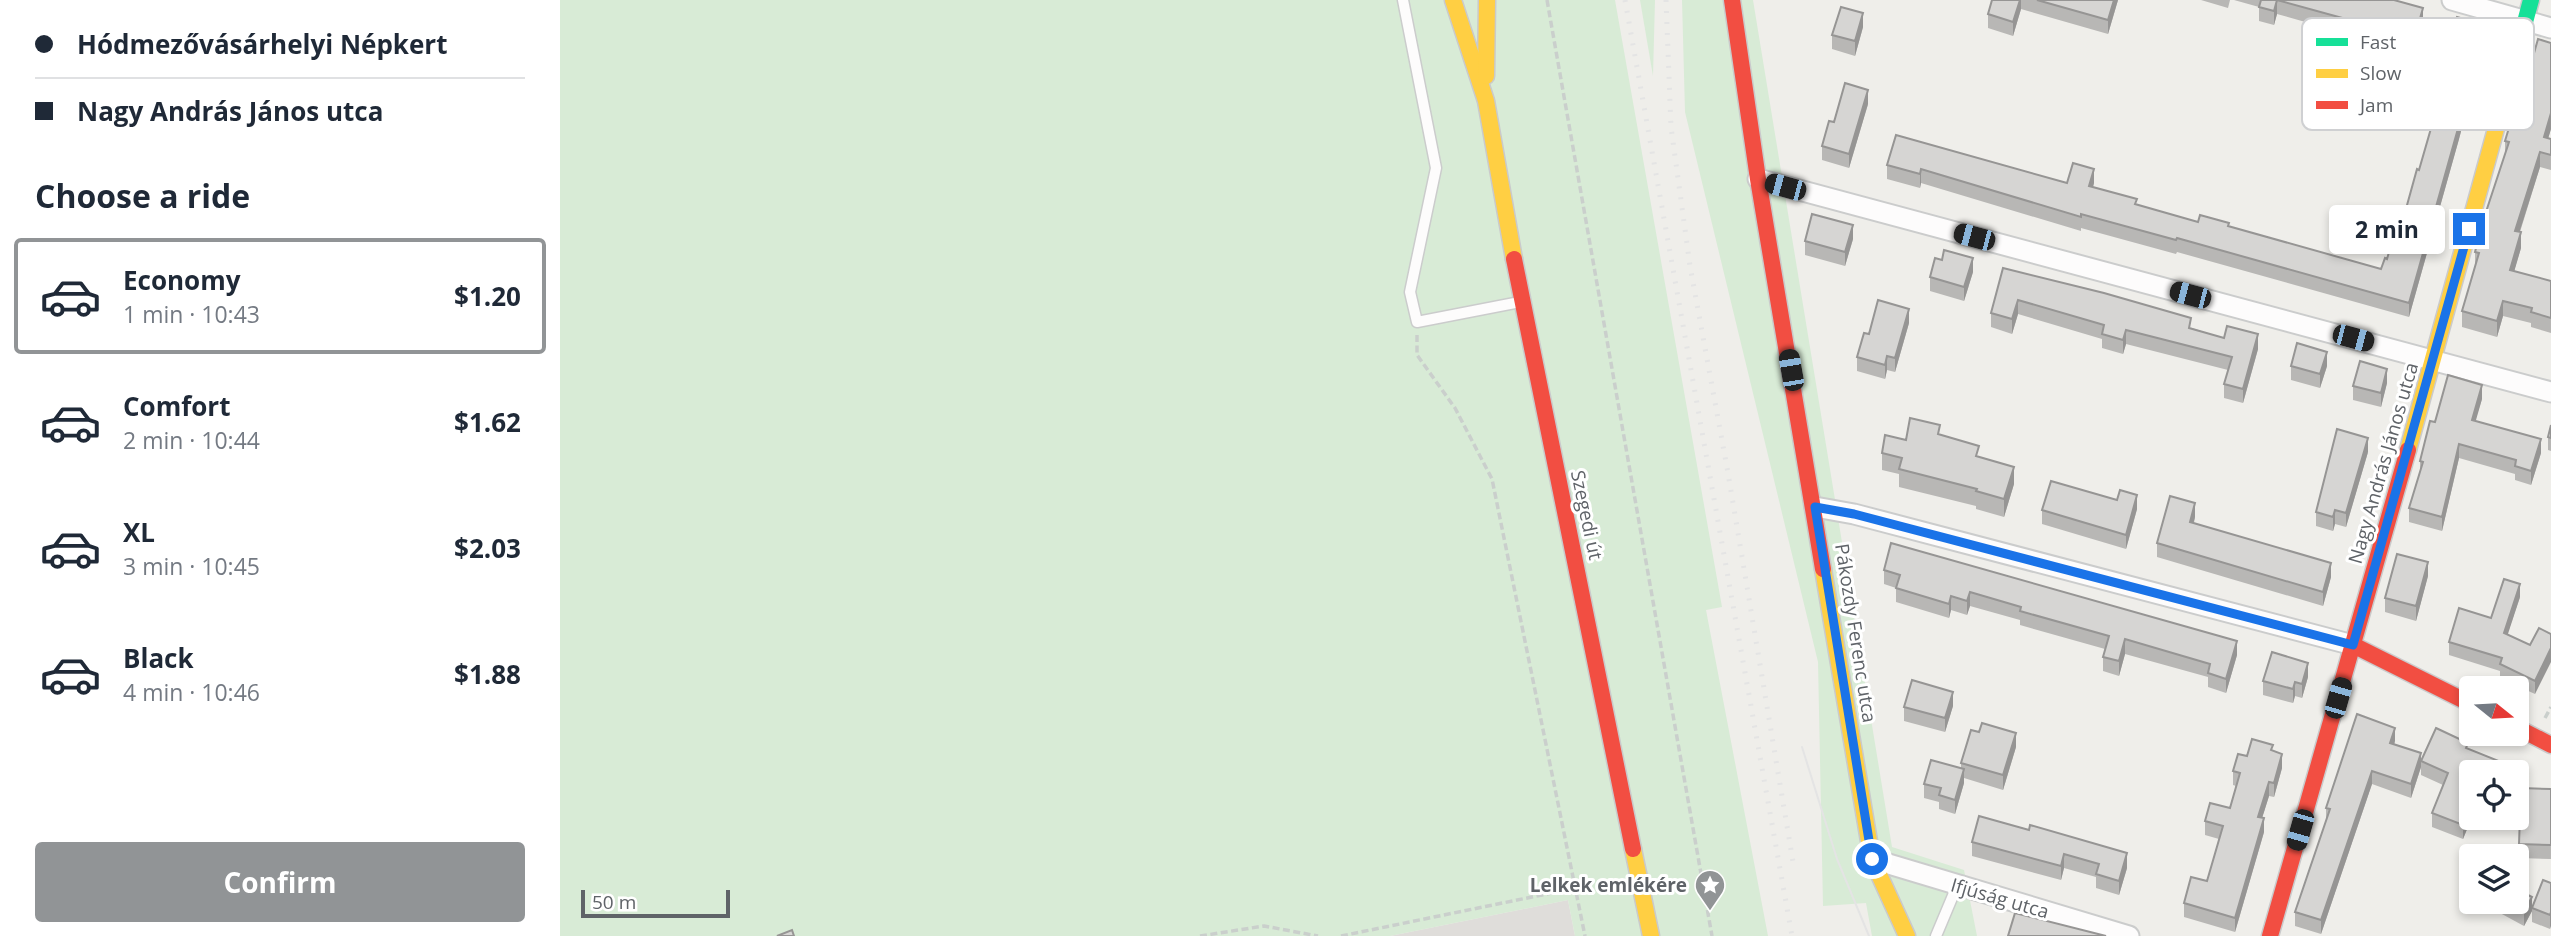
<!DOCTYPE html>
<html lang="en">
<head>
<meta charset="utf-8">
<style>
  body { margin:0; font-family:"Open Sans",sans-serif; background:#f2f2f3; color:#1f2937; height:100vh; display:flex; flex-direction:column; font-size:26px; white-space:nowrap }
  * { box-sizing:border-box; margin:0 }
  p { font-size:23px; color:#747a83 }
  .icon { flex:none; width:38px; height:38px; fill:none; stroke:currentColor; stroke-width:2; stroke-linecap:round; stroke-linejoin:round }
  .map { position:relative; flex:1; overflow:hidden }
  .sheet { display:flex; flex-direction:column; background:#fff; width:560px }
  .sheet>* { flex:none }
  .guide { display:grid; align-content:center; height:154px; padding:0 35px; background:#fff }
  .needle { width:46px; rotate:108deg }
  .controls { position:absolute; left:1899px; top:676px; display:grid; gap:14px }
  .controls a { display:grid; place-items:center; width:70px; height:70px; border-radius:7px; background:#fff; box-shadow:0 4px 10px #0003; font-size:35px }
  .scale { position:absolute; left:21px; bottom:18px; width:149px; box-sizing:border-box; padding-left:7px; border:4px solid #5f6368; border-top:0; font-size:19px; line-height:24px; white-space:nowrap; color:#5f6368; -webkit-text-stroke:5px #fff; paint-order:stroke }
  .end { position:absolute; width:32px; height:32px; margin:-16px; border:9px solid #1a73e8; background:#fff; box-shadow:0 0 0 4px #fff }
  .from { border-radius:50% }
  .bubble { position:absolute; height:49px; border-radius:7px; background:#fff; box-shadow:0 4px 10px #0003; font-size:23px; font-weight:700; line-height:49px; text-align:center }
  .car { position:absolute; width:21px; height:42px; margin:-21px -10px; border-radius:9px; box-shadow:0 0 5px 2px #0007; background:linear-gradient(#222 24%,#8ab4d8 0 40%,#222 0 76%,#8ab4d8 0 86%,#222 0) }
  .guide b { display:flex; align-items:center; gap:24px; height:66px; font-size:26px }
  .guide b+b { border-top:2px solid #e0e1e3 }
  .guide i { width:18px; height:18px; background:#1f2937 }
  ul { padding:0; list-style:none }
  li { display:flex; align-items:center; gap:21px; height:116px; margin:0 14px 10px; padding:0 21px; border:4px solid transparent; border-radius:7px }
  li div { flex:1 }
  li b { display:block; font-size:26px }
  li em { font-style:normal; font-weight:700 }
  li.selected { border-color:#919496 }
  li>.icon { width:63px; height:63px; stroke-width:1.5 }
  h2 { padding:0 35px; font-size:32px; line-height:84px }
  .action { display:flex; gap:14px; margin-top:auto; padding:14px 35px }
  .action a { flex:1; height:80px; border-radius:7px; background:#919496; color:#fff; font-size:28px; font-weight:700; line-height:80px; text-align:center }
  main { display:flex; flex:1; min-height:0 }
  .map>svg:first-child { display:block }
  .industrial { fill:#dfddda }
  .green { fill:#d8ebd6 }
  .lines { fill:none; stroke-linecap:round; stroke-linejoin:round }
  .lane-casing { stroke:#cbcccc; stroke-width:13 }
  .street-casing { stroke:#cbcccc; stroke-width:23 }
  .fast-casing { stroke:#cacacb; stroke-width:19 }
  .slow-casing { stroke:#cacacb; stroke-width:19 }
  .jam-casing { stroke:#cacacb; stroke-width:19 }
  .path { stroke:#cacfcc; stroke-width:3.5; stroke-dasharray:7 3.5; stroke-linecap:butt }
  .lane { stroke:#fdfcfc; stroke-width:10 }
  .street { stroke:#fdfcfc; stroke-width:19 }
  .fast { stroke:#16e098; stroke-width:16 }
  .slow { stroke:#ffcf43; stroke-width:16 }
  .jam { stroke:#f24e42; stroke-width:16 }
  .tram { stroke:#e4e4e4; stroke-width:2 }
  .rail { stroke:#e4e4e4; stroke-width:5; stroke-dasharray:2 9; stroke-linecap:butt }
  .wall { fill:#b8b7b5 }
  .shaded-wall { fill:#969594 }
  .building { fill:#d6d5d3; stroke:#969594; stroke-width:2 }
  .route { stroke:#1a73e8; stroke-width:9 }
  .labels { text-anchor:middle; stroke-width:6; stroke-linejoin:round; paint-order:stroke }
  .street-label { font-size:19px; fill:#5f6368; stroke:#fff }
  .poi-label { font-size:19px; font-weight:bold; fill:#5f6368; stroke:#fff; text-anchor:end }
  .key { fill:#fff; stroke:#cfd0d2; stroke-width:2 }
  .key-label { font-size:19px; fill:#5f6368 }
</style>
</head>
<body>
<main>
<section class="sheet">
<div class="guide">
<b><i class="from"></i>Hódmezővásárhelyi Népkert</b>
<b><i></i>Nagy András János utca</b>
</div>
<h2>Choose a ride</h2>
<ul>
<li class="selected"><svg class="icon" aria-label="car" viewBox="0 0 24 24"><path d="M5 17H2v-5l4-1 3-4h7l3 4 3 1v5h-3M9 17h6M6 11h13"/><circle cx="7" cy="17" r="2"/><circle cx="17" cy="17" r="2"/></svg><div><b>Economy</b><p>1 min · 10:43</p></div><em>$1.20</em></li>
<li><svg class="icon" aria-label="car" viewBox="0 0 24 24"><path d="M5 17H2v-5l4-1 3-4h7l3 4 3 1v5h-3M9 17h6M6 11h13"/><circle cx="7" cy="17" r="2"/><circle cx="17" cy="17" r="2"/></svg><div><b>Comfort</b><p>2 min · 10:44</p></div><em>$1.62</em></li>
<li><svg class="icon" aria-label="car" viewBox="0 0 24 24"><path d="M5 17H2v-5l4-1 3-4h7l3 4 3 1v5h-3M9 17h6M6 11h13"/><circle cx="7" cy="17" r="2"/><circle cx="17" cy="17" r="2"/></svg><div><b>XL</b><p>3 min · 10:45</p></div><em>$2.03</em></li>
<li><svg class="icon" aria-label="car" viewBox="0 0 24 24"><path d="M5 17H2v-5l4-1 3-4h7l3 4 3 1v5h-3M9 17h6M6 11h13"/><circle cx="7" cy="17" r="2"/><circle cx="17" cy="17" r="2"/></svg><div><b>Black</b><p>4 min · 10:46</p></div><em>$1.88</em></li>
</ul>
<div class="action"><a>Confirm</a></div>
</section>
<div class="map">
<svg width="1991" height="936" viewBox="0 0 1991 936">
  <rect width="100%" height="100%" fill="#efeeea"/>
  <polygon class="industrial" points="1008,900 1015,936 830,936"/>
  <g class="green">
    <polygon points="0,0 1055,0 1162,607 1146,610 1208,936 1015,936 1008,900 830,936 0,936"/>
    <polygon points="1080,0 1095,0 1093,76"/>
    <polygon points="1122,0 1193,0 1332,847 1404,870 1417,936 1312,936 1306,903 1263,906 1258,662 1125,112"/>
  </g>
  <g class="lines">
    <g class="lane-casing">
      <g id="lane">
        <polyline points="843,0 876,168 850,292 857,322 960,302"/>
        <polyline points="1376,936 1397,886"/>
      </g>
    </g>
    <g class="street-casing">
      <g id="street">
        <polyline points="1892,0 1991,28"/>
        <polyline points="1198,179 1991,392"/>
        <polyline points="1255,507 1294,514 1793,645"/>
        <polyline points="1312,859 1569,936"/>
      </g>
    </g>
    <g class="fast-casing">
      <polyline id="fast" points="1937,125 1971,0"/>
    </g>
    <g class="slow-casing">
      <g id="slow">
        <polyline points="893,0 926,101 954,259"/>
        <polyline points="926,76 927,0"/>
        <polyline points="1848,450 1937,125"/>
        <polyline points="1263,569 1312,859 1347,936"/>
        <polyline points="1073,849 1091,936"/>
      </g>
    </g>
    <g class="jam-casing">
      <g id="jam">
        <polyline points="1172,0 1198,179 1263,569"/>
        <polyline points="954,259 1073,849"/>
        <polyline points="1793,645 1911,704"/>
        <polyline points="1956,727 1991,745"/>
        <polyline points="1710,936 1848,450"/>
      </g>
    </g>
    <g class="path">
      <polyline points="987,0 1152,936"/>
      <polyline points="857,335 857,355 895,408 932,479 1025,936"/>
      <polyline points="1985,718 1991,707"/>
      <polyline points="640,936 704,926 758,936"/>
      <polyline points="781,936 1016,888"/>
    </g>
    <use href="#lane" class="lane"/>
    <use href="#street" class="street"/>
    <use href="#fast" class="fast"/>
    <use href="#slow" class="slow"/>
    <use href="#jam" class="jam"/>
    <polyline class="tram" points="1242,747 1277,859 1309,936"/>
    <g class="rail">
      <polyline points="1065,0 1232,936"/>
      <polyline points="1106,0 1111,127 1130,266 1168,473 1233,862"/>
    </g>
  </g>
  <g class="wall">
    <polygon points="1432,0 1558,0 1548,34 1461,9 1453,36 1428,28 1428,14"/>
    <polygon points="1641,0 1670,0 1668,8"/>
    <polygon points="1674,0 1834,0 1863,22 1855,50 1815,39 1812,50 1784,42 1784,33 1717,14 1714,25 1699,21 1699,7"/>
    <polygon points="1303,27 1295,56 1272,49 1272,35"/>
    <polygon points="1925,39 1899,139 1849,317 1617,252 1616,254 1521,228 1521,231 1361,183 1360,188 1327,179 1327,165 1507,183 1534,183 1533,187 1577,205 1638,222 1669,227 1821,269 1827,259 1844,216 1859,170 1876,110 1875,95"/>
    <polygon points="1308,104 1289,168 1262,160 1262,146 1274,122"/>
    <polygon points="1953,128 1991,129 1988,138 1991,139 1991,170 1980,167 1960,232 1961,248 1954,271 1991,281 1991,333 1971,327 1971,323 1943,316 1937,337 1902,327 1902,311 1915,267 1915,252 1945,154 1945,141"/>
    <polygon points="1293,239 1285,266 1245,255 1245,241"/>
    <polygon points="1382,260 1413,272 1404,301 1370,291 1370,277"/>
    <polygon points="1443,268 1698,349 1683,403 1664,398 1664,384 1668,370 1566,344 1563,354 1542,348 1542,339 1458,314 1452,334 1431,327 1431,313"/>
    <polygon points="1349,323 1335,372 1327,370 1325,379 1297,371 1297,357 1309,334"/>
    <polygon points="1731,366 1767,366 1760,388 1731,380"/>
    <polygon points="1827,383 1821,407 1793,400 1793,386"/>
    <polygon points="1922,399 1915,421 1981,453 1971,485 1955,480 1955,474 1899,458 1882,531 1849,522 1849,508 1860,471 1860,461 1875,422"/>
    <polygon points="1991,425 1991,451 1988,450 1988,437"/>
    <polygon points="1380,435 1419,457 1454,484 1444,517 1416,509 1416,506 1339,487 1339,474 1322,470 1322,453 1346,440"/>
    <polygon points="1808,452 1786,527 1775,524 1773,531 1756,526 1756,512"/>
    <polygon points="1557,500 1577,509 1566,549 1482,524 1482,510"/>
    <polygon points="1635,517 1634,523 1771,577 1763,606 1597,557 1597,543"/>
    <polygon points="1324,570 1677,655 1666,693 1648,687 1648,677 1565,654 1559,676 1543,671 1543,657 1545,649 1460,625 1460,620 1410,606 1407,615 1391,610 1389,618 1336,602 1336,588 1324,584"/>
    <polygon points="1868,576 1856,621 1825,612 1825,598"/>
    <polygon points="1960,597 1947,635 1970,645 1979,628 1975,694 1940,678 1940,671 1889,655 1889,642 1931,618"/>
    <polygon points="1748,677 1742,698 1735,696 1733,703 1703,695 1703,681"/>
    <polygon points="1393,706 1385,732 1344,721 1344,707"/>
    <polygon points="1835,741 1834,745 1861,767 1851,798 1812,784 1761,934 1735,926 1735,912 1766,821 1766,808"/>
    <polygon points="1456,747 1443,790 1404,778 1404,783 1395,814 1379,809 1379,802 1364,798 1364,784 1401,768 1401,763"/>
    <polygon points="1908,749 1946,772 1911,772 1912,817 1903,839 1872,827 1872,813 1883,785 1861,775 1861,761"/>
    <polygon points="1713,751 1722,768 1714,797 1709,796 1702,818 1704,832 1675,932 1624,917 1624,903 1647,881 1659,839 1645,835 1645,821 1670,808 1676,786 1673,785 1673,771 1687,756"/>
    <polygon points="1961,788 1991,789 1991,859 1959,858"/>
    <polygon points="1419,816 1567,868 1559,895 1536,888 1536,877 1504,868 1501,880 1412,856 1412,842"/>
    <polygon points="1991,883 1990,929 1972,922 1972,908"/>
    <polygon points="1940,901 1956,901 1972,911 1964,926 1940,913"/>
  </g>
  <g class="shaded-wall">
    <polygon points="1460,0 1461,0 1461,9 1453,36 1453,22"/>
    <polygon points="1554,0 1558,0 1548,34 1548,20"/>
    <polygon points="1717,0 1717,14 1714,25 1714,11"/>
    <polygon points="1863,8 1863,22 1855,50 1855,36"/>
    <polygon points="1303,13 1303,27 1295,56 1295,41"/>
    <polygon points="1815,25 1815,39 1812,50 1812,36"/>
    <polygon points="1925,25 1925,39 1899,139 1849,317 1849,303"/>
    <polygon points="1308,90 1308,104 1289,168 1289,154"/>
    <polygon points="1991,113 1991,129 1984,152 1984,137"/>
    <polygon points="1980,152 1980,167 1955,246 1955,231"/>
    <polygon points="1361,169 1361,183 1360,188 1360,174"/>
    <polygon points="1534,169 1534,183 1529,200 1529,186"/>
    <polygon points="1293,225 1293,239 1285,266 1285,252"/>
    <polygon points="1961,232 1961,248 1950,286 1950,270"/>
    <polygon points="1413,258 1413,272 1404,301 1404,287"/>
    <polygon points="1458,300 1458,314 1452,334 1452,319"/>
    <polygon points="1943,301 1943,316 1937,337 1937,321"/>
    <polygon points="1349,309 1349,323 1335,372 1335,358"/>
    <polygon points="1566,330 1566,344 1563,354 1563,340"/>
    <polygon points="1698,334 1698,349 1683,403 1683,389"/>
    <polygon points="1767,352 1767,366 1760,388 1760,374"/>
    <polygon points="1327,356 1327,370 1325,379 1325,365"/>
    <polygon points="1827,369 1827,383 1821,407 1821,393"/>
    <polygon points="1922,385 1922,399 1912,434 1912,420"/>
    <polygon points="1808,438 1808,452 1786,527 1786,513"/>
    <polygon points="1981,439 1981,453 1971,485 1971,471"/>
    <polygon points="1899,444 1899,458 1882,531 1882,517"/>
    <polygon points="1454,467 1454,484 1444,517 1444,499"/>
    <polygon points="1577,495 1577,509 1566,549 1566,535"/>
    <polygon points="1635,503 1635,517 1630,536 1630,522"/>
    <polygon points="1775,510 1775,524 1773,531 1773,517"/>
    <polygon points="1868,562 1868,576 1856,621 1856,606"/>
    <polygon points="1771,563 1771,577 1763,606 1763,592"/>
    <polygon points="1960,584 1960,597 1944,646 1944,633"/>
    <polygon points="1410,592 1410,606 1407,615 1407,601"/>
    <polygon points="1391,596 1391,610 1389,618 1389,604"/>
    <polygon points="1565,639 1565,654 1559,676 1559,661"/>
    <polygon points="1677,641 1677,655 1666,693 1666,679"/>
    <polygon points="1991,648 1991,662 1975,694 1975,681"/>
    <polygon points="1748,663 1748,677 1742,698 1742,684"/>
    <polygon points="1735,682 1735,696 1733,703 1733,689"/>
    <polygon points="1393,692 1393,706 1385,732 1385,718"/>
    <polygon points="1835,728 1835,741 1830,757 1830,743"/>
    <polygon points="1456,733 1456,747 1443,790 1443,775"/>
    <polygon points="1861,753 1861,767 1851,798 1851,784"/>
    <polygon points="1722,754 1722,768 1714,797 1714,783"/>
    <polygon points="1404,769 1404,783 1395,814 1395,800"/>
    <polygon points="1812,771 1812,784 1761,934 1761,920"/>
    <polygon points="1709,782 1709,796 1698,831 1698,817"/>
    <polygon points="1911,805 1912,817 1903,839 1903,825"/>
    <polygon points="1704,818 1704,832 1675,932 1675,918"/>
    <polygon points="1567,853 1567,868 1559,895 1559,881"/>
    <polygon points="1504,854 1504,868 1501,880 1501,866"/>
    <polygon points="1972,897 1972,911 1964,926 1964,912"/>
    <polygon points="1991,912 1991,926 1990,929 1990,915"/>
  </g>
  <g class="building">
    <polygon points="1432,0 1460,0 1453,22 1428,14"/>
    <polygon points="1477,0 1554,0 1548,20"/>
    <polygon points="1701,0 1717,0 1714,11 1699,7"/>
    <polygon points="1717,0 1834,0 1863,8 1855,36 1815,25 1812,36 1784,28 1786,19"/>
    <polygon points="1281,7 1303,13 1295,41 1272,35"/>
    <polygon points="1897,17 1925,25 1899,125 1849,303 1617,238 1616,240 1521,214 1521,217 1361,169 1360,174 1327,165 1336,135 1507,183 1513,163 1534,169 1529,186 1577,199 1575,204 1638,222 1640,215 1669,223 1668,226 1821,269 1825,258 1827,259 1840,214 1844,216 1857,169 1859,170 1880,97 1875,95"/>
    <polygon points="1978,39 1991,43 1991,113 1984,137 1991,139 1991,155 1980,152 1955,231 1961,232 1950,270 1991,281 1991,318 1971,312 1972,308 1943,301 1937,321 1902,311 1919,253 1915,252 1923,221 1949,142 1945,141 1948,131 1949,127 1953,128"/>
    <polygon points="1285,83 1308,90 1289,154 1262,146 1269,121 1274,122"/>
    <polygon points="1252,214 1293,225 1285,252 1245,241"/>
    <polygon points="1384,250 1413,258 1404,287 1370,277 1375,258 1382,260"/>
    <polygon points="1443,268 1544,293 1631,318 1629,328 1664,338 1667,326 1698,334 1683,389 1664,384 1672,357 1566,330 1563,340 1542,334 1544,325 1458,300 1452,319 1431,313"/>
    <polygon points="1318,300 1349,309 1335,358 1327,356 1325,365 1297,357 1304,333 1309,334"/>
    <polygon points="1737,343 1767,352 1760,374 1731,366"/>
    <polygon points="1800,361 1827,369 1821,393 1793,386"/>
    <polygon points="1888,375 1922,385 1912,420 1981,439 1971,471 1955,466 1956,460 1899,444 1882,517 1849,508 1863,462 1860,461 1870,421 1875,422"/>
    <polygon points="1350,418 1380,425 1378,434 1419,446 1416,456 1454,467 1444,499 1416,491 1417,489 1339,469 1342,458 1322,453 1325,435 1346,440"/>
    <polygon points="1991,425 1991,438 1988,437"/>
    <polygon points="1777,429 1808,438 1786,513 1775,510 1773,517 1756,512"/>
    <polygon points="1491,481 1557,500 1560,490 1577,495 1566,535 1482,510"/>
    <polygon points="1610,496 1635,503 1630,522 1771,563 1763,592 1597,543"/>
    <polygon points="1331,543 1677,641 1666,679 1648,673 1650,664 1565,639 1559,661 1543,657 1549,636 1460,611 1461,607 1410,592 1407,601 1391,596 1389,604 1336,588 1340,575 1324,570"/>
    <polygon points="1837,554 1868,562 1856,606 1825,598"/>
    <polygon points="1944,579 1960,584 1944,633 1970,645 1979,628 1991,634 1991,648 1975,681 1940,664 1942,658 1889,642 1899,608 1931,618"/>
    <polygon points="1712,652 1748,663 1742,684 1735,682 1733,689 1703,681"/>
    <polygon points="1352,680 1393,692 1385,718 1344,707"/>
    <polygon points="1797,714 1835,728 1830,743 1861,753 1851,784 1812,771 1761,920 1735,912 1770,809 1766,808"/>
    <polygon points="1422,723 1456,733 1443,775 1401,763 1411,730 1419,732"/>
    <polygon points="1876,728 1908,743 1906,748 1946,764 1942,772 1911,772 1911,805 1903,825 1872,813 1888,773 1861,761"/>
    <polygon points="1692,739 1713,745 1711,750 1722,754 1714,783 1709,782 1698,817 1704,818 1675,918 1624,903 1631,877 1647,881 1663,826 1645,821 1650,803 1670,808 1680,773 1673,771 1678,754 1687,756"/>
    <polygon points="1371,760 1404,769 1395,800 1379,795 1381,788 1364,784"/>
    <polygon points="1961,788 1991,789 1991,845 1959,844"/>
    <polygon points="1419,816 1469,830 1470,825 1567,853 1559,881 1536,874 1539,864 1504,854 1501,866 1412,842"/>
    <polygon points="1983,880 1991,883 1991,912 1990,915 1972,908"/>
    <polygon points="1956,889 1972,897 1964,912 1944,901 1956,901"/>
    <polygon points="1455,913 1546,936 1448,936"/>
    <polygon points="232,930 234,936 217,936"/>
  </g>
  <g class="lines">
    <polyline class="route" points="1312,859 1255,507 1294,514 1793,645 1909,229"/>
  </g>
  <defs>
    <g id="sight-pin" transform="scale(1.575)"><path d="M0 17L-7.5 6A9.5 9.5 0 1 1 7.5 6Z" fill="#919496" stroke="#fff"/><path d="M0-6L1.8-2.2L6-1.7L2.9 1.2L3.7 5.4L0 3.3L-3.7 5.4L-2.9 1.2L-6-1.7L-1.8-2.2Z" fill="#fff"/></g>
  </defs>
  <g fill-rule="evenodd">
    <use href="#sight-pin" x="1150" y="885"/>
  </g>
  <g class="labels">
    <g class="street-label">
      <text transform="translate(1823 463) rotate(-74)" y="7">Nagy András János utca</text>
      <text transform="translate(1027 515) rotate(78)" y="7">Szegedi út</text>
      <text transform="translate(1296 633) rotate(81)" y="7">Pákozdy Ferenc utca</text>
      <text transform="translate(1440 898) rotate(16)" y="7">Ifjúság utca</text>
    </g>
    <g class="poi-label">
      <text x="1127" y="892">Lelkek emlékére</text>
    </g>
  </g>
  <rect x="1742" y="18" width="232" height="112" rx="10" class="key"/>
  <rect x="1756" y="38" width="32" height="8" fill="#16e098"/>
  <rect x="1756" y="69" width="32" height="9" fill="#ffcf43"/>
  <rect x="1756" y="101" width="32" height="8" fill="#f24e42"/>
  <g class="key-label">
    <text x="1800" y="49">Fast</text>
    <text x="1800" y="80">Slow</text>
    <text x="1800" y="112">Jam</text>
  </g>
</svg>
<div class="controls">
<a><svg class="needle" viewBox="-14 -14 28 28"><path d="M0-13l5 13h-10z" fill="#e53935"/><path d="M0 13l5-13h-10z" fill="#747a83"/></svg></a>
<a><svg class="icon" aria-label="locate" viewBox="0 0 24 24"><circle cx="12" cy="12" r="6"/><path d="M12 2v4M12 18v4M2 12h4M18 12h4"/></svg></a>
<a><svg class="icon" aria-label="layers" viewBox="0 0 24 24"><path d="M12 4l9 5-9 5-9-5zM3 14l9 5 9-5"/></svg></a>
</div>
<div class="scale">50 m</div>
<i class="end from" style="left:1312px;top:859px"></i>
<i class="end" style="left:1909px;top:229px"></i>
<div class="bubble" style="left:1769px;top:205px;width:116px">2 min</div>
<i class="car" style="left:1225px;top:187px;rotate:285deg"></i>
<i class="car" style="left:1414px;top:237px;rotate:285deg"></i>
<i class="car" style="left:1630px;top:295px;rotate:285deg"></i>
<i class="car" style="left:1793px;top:338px;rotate:105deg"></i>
<i class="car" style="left:1231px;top:370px;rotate:350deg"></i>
<i class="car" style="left:1778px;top:698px;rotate:16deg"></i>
<i class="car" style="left:1740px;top:830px;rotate:196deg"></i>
</div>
</main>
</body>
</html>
